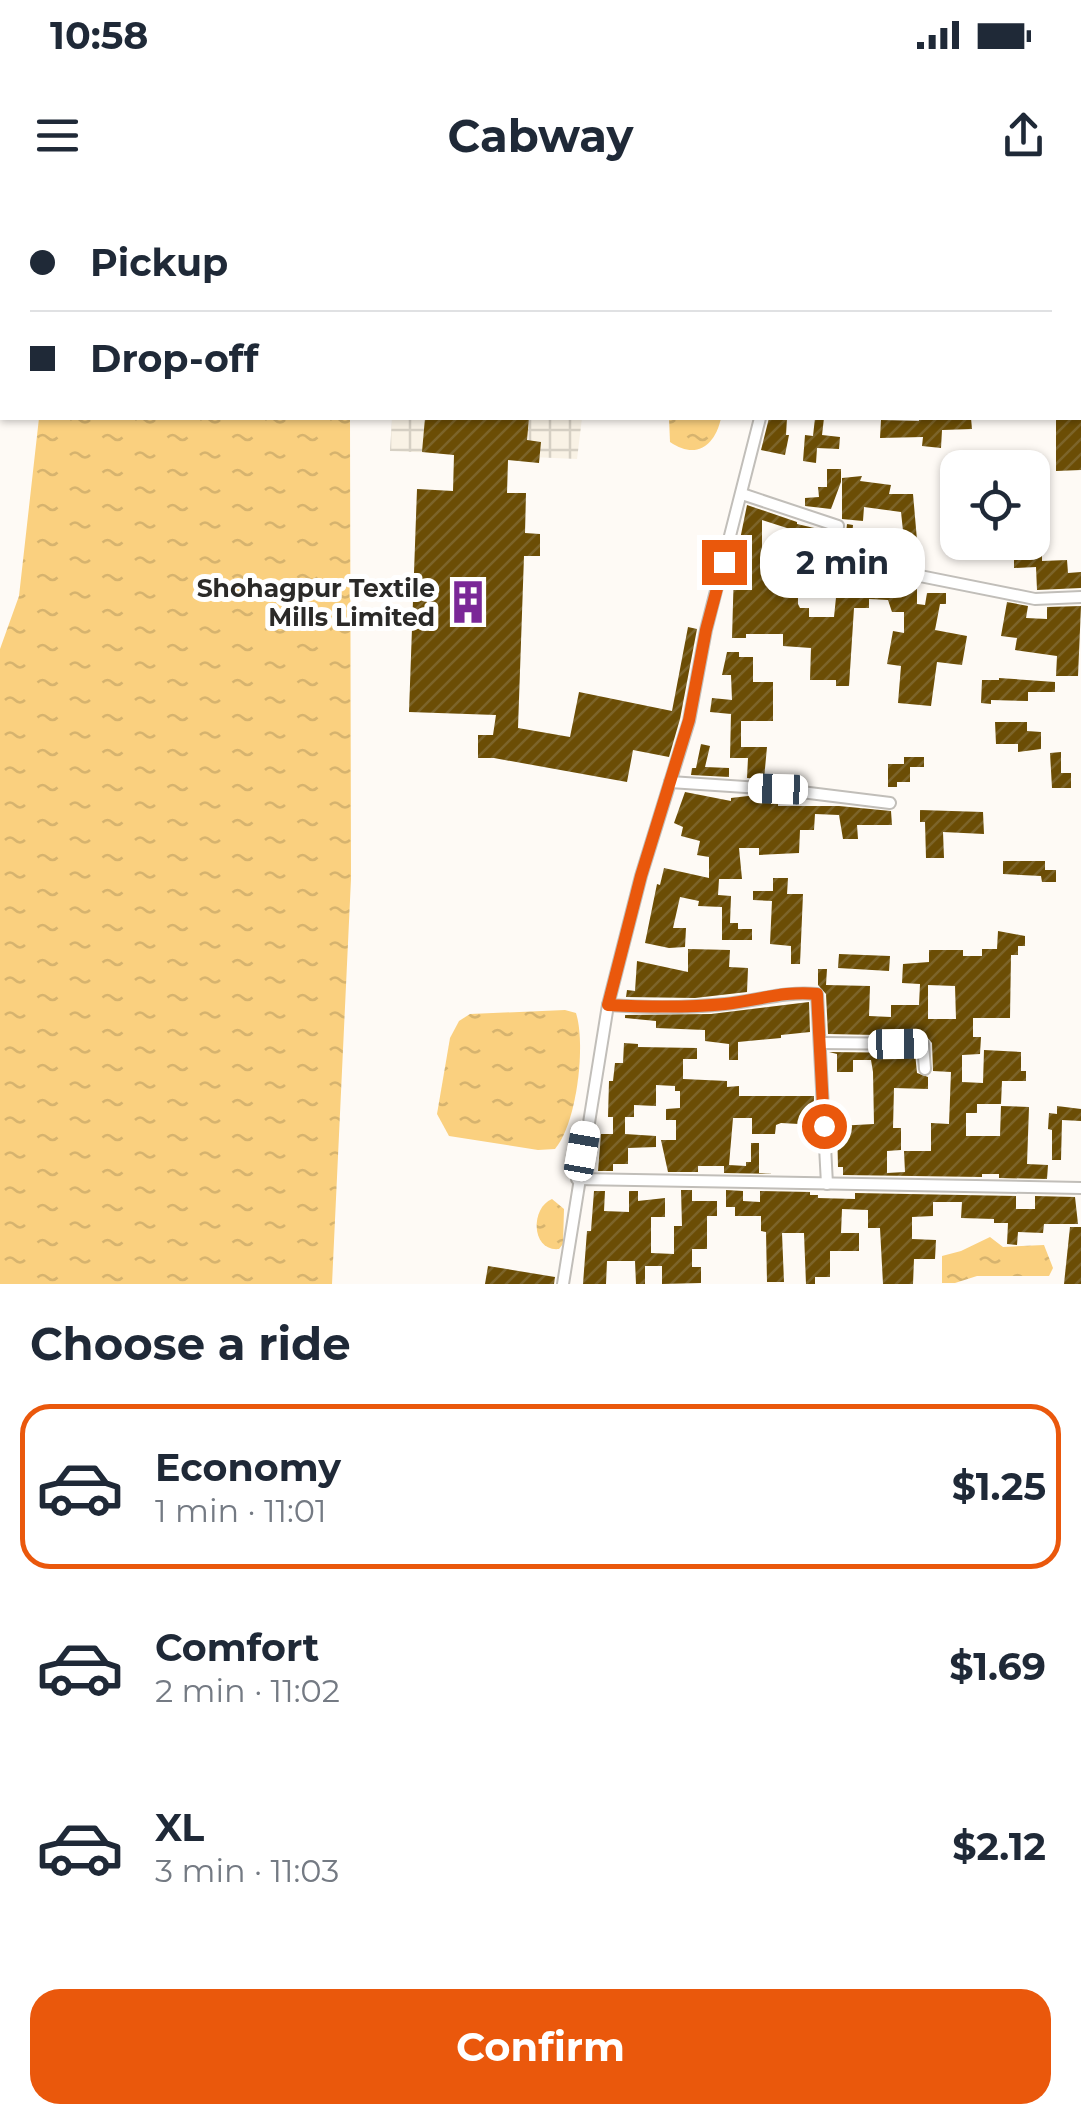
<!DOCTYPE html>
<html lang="en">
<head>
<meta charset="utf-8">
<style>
  body { margin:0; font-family:Montserrat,sans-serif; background:#f6f6f7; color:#1f2937; height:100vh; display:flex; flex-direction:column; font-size:38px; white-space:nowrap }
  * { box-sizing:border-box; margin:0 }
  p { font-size:32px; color:#747a83 }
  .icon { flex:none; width:55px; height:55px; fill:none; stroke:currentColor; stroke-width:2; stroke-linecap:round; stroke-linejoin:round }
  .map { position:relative; height:1084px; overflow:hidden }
  .panel { display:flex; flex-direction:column; background:#fff; flex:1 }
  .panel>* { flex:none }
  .top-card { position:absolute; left:0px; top:0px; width:1082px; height:220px; box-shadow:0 2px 8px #0004; display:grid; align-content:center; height:220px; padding:0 30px; background:#fff }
  .buttons { position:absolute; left:940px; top:250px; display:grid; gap:20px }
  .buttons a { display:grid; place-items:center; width:110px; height:110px; border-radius:20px; background:#fff; box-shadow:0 2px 8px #0004; font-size:50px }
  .end { position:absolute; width:45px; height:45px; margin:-22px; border:12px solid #ea580c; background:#fff; box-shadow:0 0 0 5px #fff }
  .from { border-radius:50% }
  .bubble { position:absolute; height:70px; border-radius:30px; background:#fff; box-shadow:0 2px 8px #0004; font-size:32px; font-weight:700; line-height:70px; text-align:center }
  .car { position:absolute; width:30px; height:60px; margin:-30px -15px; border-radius:12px; box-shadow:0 0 8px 2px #0007; background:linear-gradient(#fff 24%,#345 0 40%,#fff 0 76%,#345 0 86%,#fff 0) }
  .top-card b { display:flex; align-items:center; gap:35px; height:95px; font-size:38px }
  .top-card b+b { border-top:2px solid #e0e1e3 }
  .top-card i { width:25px; height:25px; background:#1f2937 }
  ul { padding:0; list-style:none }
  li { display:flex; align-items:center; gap:30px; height:165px; margin:0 20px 15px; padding:0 10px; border:5px solid transparent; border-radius:30px }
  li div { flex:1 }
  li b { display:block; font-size:38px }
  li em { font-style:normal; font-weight:700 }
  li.on { border-color:#ea580c }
  li>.icon { width:90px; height:90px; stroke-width:1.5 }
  h2 { padding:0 30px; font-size:45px; line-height:120px }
  .button { display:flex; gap:20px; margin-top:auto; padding:20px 30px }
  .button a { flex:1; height:115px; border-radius:30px; background:#ea580c; color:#fff; font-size:40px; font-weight:700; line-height:115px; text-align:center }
  .status { display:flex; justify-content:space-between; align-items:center; height:70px; padding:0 50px; background:#fff; direction:ltr }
  .status svg { height:28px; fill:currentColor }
  header { display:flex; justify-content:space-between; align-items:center; height:130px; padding:0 30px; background:#fff; font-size:45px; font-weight:700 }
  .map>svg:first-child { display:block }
  .industrial { fill:url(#industrial-grid) }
  .water { fill:url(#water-ripples) }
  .building { fill:url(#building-hatch); fill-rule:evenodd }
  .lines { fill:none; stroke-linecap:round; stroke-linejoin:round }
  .minor-casing { stroke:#c1beb9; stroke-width:14 }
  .minor { stroke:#fff; stroke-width:10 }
  .route { stroke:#ea580c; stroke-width:12 }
  .labels { text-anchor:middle; stroke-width:10; stroke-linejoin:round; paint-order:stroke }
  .poi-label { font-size:25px; font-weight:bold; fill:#2b2a28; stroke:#fff; text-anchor:end }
</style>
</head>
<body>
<div class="status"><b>10:58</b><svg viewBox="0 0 49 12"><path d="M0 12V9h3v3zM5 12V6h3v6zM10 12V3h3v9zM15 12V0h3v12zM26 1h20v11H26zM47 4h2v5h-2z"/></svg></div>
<header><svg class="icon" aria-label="menu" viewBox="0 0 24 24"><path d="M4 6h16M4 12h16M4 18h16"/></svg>Cabway<svg class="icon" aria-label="share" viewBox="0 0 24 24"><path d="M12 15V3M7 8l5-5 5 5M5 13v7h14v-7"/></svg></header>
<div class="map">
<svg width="1081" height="1084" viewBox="0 0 1081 1084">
  <defs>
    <pattern id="industrial-grid" width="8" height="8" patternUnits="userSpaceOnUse" patternTransform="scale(2.5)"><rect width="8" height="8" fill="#f9f2e5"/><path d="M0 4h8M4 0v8" fill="none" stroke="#d6d0c4"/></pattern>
    <pattern id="water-ripples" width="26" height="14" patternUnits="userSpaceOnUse" patternTransform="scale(2.5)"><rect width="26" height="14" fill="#fad07f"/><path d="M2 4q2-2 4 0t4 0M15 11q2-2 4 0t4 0" fill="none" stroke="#d6b36e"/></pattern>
    <pattern id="building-hatch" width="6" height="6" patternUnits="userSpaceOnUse" patternTransform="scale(2.5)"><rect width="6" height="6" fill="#6b4d05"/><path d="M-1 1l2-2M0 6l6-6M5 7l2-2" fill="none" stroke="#7c642a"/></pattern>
  </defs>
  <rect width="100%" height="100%" fill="#fefaf5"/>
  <polygon class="industrial" points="392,218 582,218 577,259 390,251"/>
  <g class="water">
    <polygon points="39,218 350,218 351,679 332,1084 0,1084 0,449 19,396"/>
    <path d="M669,218H721C715,246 696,260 670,242Z"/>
    <path d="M565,810L576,813C586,845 577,923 555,949L538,950L449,936L437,914L450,838L459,821L470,814Z"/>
    <path d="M552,999L564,1009L563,1044L559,1049C531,1052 530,1008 552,999Z"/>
    <polygon points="990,1037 1003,1047 1044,1045 1053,1068 1049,1076 977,1076 955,1083 942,1083 942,1056 961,1051"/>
  </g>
  <g class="building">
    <polygon points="425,218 529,218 527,240 541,242 539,263 508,260 507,293 526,293 525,333 540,334 540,356 524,356 518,528 570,537 579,492 672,511 688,427 697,429 680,519 669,557 633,550 627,582 494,558 478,558 478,535 493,535 496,515 409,512 417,289 453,291 454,255 422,252"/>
    <polygon points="769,218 787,218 786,235 789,235 785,255 761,250"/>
    <polygon points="815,218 824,218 822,235 840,237 839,249 817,248 816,263 803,261 805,235 813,236"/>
    <polygon points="919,218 971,218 972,229 942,230 941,248 922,246 923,237 880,238 881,220 919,221"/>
    <polygon points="1056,218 1081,218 1081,270 1056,271"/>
    <polygon points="827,269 841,269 841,282 831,309 805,306 805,298 819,297 818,287 827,287"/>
    <polygon points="862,276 860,281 891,285 889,294 913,294 917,340 904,340 901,312 864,307 863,321 842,319 842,278"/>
    <path d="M747,305L797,322V324L823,330L820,337L827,338L822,359L832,367L906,382V388L917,389V404L925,405L927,393H946V404H940L935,430L967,436L962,465L937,462L931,506L898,503L901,466L887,464L893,431L904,433V412H892L888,400L869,399V408H854L849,486H836V480H810L811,448L783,446V434H746V438H732L734,369ZM762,320L790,329L786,349L762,347ZM775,362L838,378L834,417H809V408H800L798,404V388L769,387V368H774Z"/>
    <polygon points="847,324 853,325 851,348 914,358 913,366 844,352"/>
    <polygon points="1026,342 1037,342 1037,347 1042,347 1042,361 1067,360 1068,373 1081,372 1081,388 1037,390 1036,367 1014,368 1014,360 1026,359"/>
    <polygon points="1007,402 1028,406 1026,418 1047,419 1047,407 1081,406 1078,476 1056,476 1057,456 1015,450 1017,438 1001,436"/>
    <polygon points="727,452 739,452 739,457 753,457 753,482 773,482 773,521 741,521 741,547 767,547 764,579 747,578 748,558 730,558 731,514 710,512 712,498 732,500 731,475 722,475"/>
    <polygon points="999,478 1055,482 1055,492 1028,492 1028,501 991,500 991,504 981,503 982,480 999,480"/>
    <polygon points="995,522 1027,522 1027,531 1041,532 1041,549 1018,552 1018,544 996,544"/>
    <polygon points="701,544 710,546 705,567 729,568 729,577 691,575 692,568 696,568"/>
    <polygon points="1061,552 1061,573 1071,573 1071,588 1052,588 1050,553"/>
    <polygon points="904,557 924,557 924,567 910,567 910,582 897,582 897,587 888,587 888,564 904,564"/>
    <polygon points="685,592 731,601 731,598 748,596 778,598 778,606 839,606 891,611 892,625 857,625 858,639 843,639 839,615 815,614 814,630 800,630 799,653 759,655 759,648 739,648 742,679 719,679 718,695 731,696 730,723 738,723 738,729 752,729 752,740 722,740 722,707 698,706 699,701 680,697 673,728 686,728 685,747 669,748 645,743 657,684 660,685 664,668 709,678 709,657 697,655 700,641 681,636 683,627 674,623"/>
    <polygon points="920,610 983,612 984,634 943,632 944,658 926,658 925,622 920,622"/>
    <polygon points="1003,661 1045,661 1045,670 1056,670 1056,682 1042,682 1041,676 1003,674"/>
    <polygon points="773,678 788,678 787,694 803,694 800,764 791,764 791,746 770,744 772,701 753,700 753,691 773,691"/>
    <path d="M998,731L1025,736V746H1018V755H1011L1010,818H973V837H981L980,854L962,855V882L983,883L984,850L1021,852V871H1026V881H1002L1001,904H977V913H966V936H1000L1001,906L1029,907L1027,964L1048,965L1047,979L999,978V974H982V977L843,975V967H838L837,926L874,924L873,872L871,860H853V872H837V854L829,852L915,853L917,873L928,877V889L894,888L893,928H901V950L887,951V973L905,972L904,951H931V923L949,924L951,872L933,871L932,843L926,836L828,834L826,794L818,785V769H827L826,785L870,786L869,816L891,817V805H919L920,784L902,783L903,764L929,762V750H963V756H982V749H997ZM928,785L955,786L956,819H928Z"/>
    <polygon points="688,749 730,750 729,767 748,768 747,792 695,798 626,797 627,790 635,791 637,761 688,772"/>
    <polygon points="839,754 890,756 889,771 838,768"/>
    <polygon points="809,802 810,832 781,835 781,838 738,842 738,860 729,860 729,844 705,841 705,830 656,828 656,821 625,818 625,815 711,814"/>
    <polygon points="624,843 638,844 638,847 697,848 697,859 683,859 683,879 727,881 727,887 739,886 739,896 814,896 813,935 799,935 799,924 781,923 776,925 775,934 752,934 752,918 733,918 729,965 746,966 746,962 751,962 751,943 759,943 759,973 774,974 724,973 724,966 698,966 698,972 668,972 661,940 676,940 676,920 666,920 666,909 680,908 680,891 675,891 675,886 656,885 656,906 634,905 634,917 625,917 625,934 656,936 656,947 628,948 628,964 613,964 613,971 598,971 601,934 613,934 613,917 608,917 609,881 613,881 615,863 623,863"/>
    <polygon points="1057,906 1081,909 1081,921 1062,920 1061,960 1052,960 1052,930 1048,929 1049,913 1057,914"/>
    <polygon points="681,990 692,990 692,1001 717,1001 717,1016 707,1016 707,1049 692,1049 692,1067 701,1067 701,1083 662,1084 662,1066 645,1066 645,1084 636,1084 635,1061 607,1061 606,1084 583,1084 587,1031 591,1031 594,991 605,991 604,1011 629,1012 629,991 638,991 638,1001 665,998 665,1017 651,1017 651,1053 674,1054 674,1026 682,1026"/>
    <polygon points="726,990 743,991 743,1001 760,1002 760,991 810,992 810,995 818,995 818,998 855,999 855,993 1016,996 1016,1009 1035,1009 1035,996 1075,997 1078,1024 1044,1024 1043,1033 1018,1032 1017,1045 1007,1044 1008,1023 994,1023 994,1019 961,1018 962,1002 933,1002 933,1016 912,1017 912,1039 936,1040 935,1059 914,1059 913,1084 883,1084 880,1028 868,1028 868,1010 842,1009 841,1033 859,1033 859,1051 830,1051 830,1077 815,1077 815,1084 806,1084 804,1033 782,1033 784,1082 767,1082 766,1032 761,1031 761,1016 735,1016 735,1007 726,1007"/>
    <polygon points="1070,1027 1081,1027 1081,1084 1064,1084"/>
    <polygon points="488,1066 555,1077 554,1084 485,1084"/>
  </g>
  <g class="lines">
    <g class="minor-casing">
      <g id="minor">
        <polyline points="814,2 814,0"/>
        <polyline points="876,2 877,0"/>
        <polyline points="1080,174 1081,174"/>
        <polyline points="742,294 838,326 835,359 1035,399 1081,397"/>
        <polyline points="670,582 777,589 890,603"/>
        <path d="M608,805C647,808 686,808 725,804C756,801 785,791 817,794L827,984"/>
        <polyline points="820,843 923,844 925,869"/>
        <polyline points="577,979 1081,988"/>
        <polyline points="563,1084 608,805 641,676 689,521 706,430 760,218"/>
      </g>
    </g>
    <use href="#minor" class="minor"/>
  </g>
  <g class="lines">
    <path class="route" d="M724,362L706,430L689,520L641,676L608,805C647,807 685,808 725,804C756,801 785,790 817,794L824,926"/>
  </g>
  <defs>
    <g id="building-bare" transform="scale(3.45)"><path d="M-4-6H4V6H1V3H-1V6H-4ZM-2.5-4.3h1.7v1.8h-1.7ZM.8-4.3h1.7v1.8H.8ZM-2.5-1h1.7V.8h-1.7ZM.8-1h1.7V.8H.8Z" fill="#7a2797" stroke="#fff" stroke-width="2.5" paint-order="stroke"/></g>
  </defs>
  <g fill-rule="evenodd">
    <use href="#building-bare" x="468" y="402"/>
  </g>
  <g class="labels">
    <g class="poi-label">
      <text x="435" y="397">Shohagpur Textile<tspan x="435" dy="29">Mills Limited</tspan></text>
    </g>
  </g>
</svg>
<div class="buttons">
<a><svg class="icon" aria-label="locate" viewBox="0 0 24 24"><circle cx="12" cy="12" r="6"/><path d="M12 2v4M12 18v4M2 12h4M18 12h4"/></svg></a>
</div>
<i class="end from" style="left:824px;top:926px"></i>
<i class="end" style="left:724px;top:362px"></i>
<div class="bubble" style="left:760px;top:328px;width:165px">2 min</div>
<i class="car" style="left:778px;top:589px;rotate:272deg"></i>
<i class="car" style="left:898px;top:844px;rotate:89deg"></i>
<i class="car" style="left:582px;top:951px;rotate:10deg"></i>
<div class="top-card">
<b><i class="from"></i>Pickup</b>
<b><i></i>Drop-off</b>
</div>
</div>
<section class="panel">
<h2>Choose a ride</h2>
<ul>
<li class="on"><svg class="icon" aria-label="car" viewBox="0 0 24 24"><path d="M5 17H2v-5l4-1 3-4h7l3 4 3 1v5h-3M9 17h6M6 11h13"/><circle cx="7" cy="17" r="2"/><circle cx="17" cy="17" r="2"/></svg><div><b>Economy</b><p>1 min · 11:01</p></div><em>$1.25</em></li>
<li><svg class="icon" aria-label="car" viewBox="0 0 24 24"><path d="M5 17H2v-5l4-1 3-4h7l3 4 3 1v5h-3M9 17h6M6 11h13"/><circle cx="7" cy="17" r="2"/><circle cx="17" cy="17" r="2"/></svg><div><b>Comfort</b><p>2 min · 11:02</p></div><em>$1.69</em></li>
<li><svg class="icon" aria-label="car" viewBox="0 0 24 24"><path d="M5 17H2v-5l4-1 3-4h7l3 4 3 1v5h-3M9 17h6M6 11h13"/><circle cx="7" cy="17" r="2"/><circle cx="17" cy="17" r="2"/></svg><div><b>XL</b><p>3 min · 11:03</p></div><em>$2.12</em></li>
</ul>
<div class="button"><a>Confirm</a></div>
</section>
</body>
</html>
